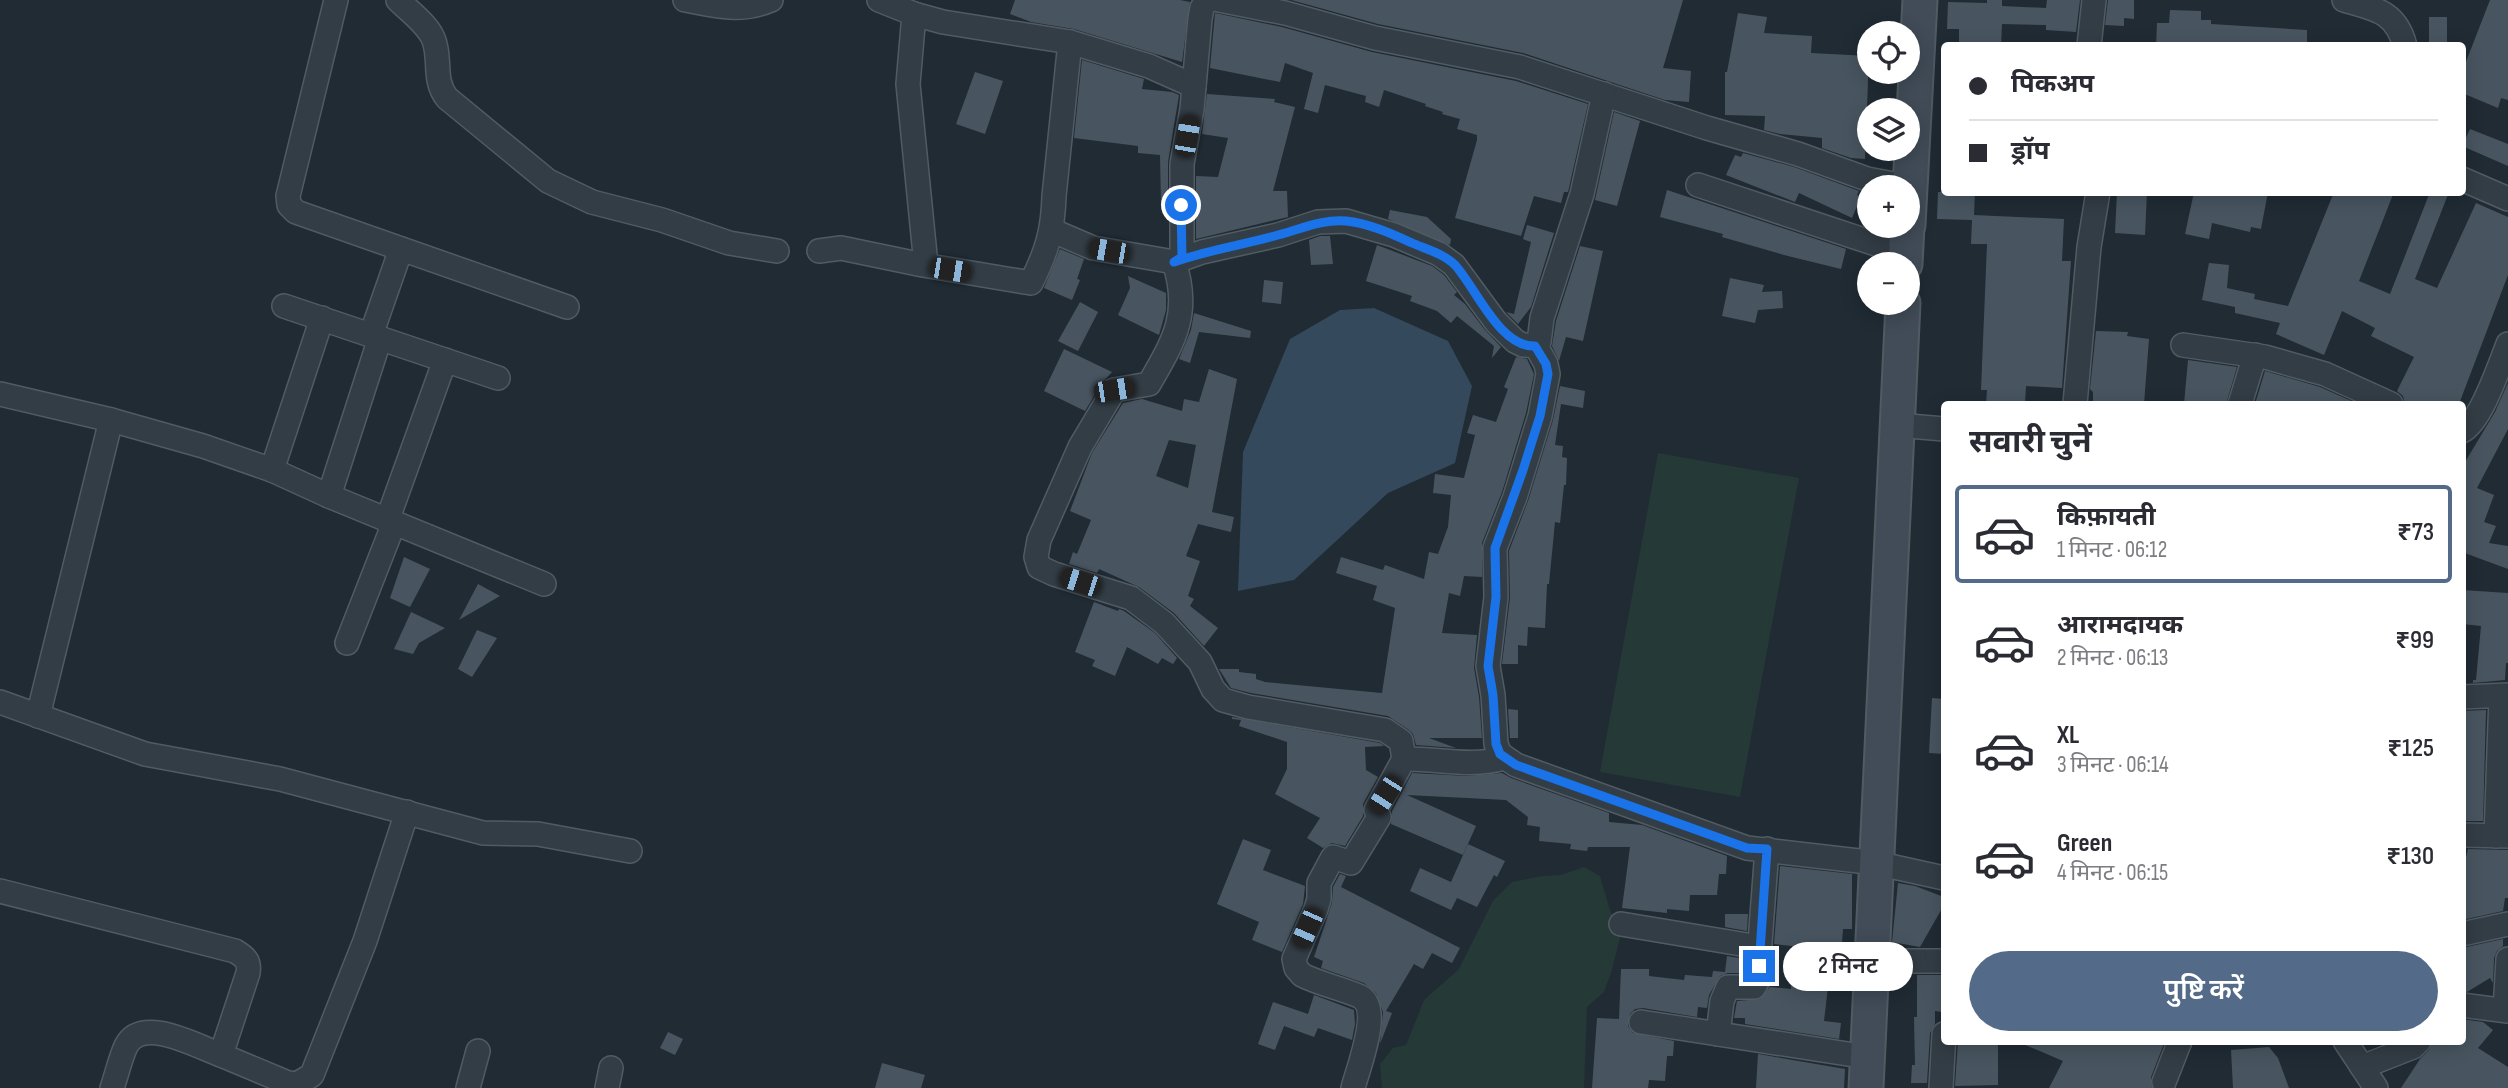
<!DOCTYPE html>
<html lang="hi">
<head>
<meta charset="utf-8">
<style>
  body { margin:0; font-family:"Sofia Sans Condensed","Noto Sans Devanagari",sans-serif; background:#f7f7f7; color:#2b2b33; height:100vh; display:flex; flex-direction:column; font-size:26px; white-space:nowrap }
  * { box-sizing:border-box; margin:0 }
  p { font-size:23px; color:#7c7c81 }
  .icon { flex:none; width:38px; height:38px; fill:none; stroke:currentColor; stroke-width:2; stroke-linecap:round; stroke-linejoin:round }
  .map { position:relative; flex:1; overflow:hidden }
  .panel { position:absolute; left:1941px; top:401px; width:525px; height:644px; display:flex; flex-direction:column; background:#fff; border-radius:7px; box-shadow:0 4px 18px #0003 }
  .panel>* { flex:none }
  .banner { position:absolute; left:1941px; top:42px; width:525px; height:154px; border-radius:7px; box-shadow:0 4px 18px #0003; display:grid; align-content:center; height:154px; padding:0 28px; background:#fff }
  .tools { position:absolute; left:1857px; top:21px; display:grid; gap:14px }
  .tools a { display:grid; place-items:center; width:63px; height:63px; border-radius:50%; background:#fff; box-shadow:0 4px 18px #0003; font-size:35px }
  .end { position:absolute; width:32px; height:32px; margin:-16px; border:9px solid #1a73e8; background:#fff; box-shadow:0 0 0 4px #fff }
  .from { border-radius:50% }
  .bubble { position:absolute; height:49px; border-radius:24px; background:#fff; box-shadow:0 4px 18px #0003; font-size:23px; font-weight:600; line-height:49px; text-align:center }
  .car { position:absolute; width:21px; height:42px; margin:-21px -10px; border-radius:9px; box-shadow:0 0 5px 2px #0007; background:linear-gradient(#222 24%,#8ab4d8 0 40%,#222 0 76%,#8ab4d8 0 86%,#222 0) }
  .banner b { display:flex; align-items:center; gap:24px; height:66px; font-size:26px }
  .banner b+b { border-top:2px solid #e1e1e2 }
  .banner i { width:18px; height:18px; background:#2b2b33 }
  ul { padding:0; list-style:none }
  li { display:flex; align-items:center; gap:21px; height:98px; margin:0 14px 10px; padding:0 14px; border:4px solid transparent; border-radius:7px }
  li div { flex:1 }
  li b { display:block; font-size:26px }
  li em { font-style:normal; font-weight:600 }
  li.current { border-color:#536b89 }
  li>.icon { width:63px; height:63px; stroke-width:1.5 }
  h2 { padding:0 28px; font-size:32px; line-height:84px }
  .primary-button { display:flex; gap:14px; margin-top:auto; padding:14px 28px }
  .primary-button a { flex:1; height:80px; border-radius:42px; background:#536b89; color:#fff; font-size:28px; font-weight:600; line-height:80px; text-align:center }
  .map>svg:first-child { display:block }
  .green { fill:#253937 }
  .water { fill:#34495b }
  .building { fill:#485560; fill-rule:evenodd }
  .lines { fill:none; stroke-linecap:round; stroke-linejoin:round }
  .minor-casing { stroke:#515b63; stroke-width:26 }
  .secondary-casing { stroke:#515b63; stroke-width:37 }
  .minor { stroke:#333d45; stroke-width:23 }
  .secondary { stroke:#414c58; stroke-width:33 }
  .route { stroke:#1a73e8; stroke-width:9 }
</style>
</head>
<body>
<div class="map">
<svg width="2508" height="1088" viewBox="0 0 2508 1088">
  <rect width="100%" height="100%" fill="#202b34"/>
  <g class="green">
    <polygon points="1658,453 1799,478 1740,797 1600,772"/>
    <polygon points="1584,867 1600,876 1610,910 1621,934 1611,973 1604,992 1587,1007 1584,1088 1382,1088 1380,1064 1393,1048 1406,1045 1424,1000 1459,969 1493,901 1512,882 1542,876 1561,875"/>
  </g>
  <polygon class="water" points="1374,308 1448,341 1472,386 1455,463 1388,493 1294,580 1238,591 1243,452 1290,339 1340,310"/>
  <g class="building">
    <polygon points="1015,0 1180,0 1190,2 1182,62 1074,29 1031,22 1010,14"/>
    <polygon points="1291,0 1683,0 1663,68 1691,71 1689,102 1665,100 1523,53 1378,24"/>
    <polygon points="1987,0 2002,0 2002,6 2046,8 2047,0 2080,0 2076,32 2046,30 2046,25 2002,24 2001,46 1959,46 1959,29 1947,29 1948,2 1987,3"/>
    <polygon points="2108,0 2134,0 2134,19 2124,18 2124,26 2105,25"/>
    <polygon points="2490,0 2508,0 2508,100 2501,98 2498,108 2462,93 2462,72"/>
    <polygon points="2170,10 2201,11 2201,20 2211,20 2211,24 2307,30 2307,46 2156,46 2157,23 2169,23"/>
    <polygon points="1215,13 1282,27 1372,52 1516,81 1588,104 1568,192 1564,192 1561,203 1534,196 1521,236 1455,218 1477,140 1477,135 1457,129 1460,119 1442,114 1443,112 1425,106 1426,104 1384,90 1379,107 1365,102 1366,96 1325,85 1318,113 1304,109 1313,73 1285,63 1280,82 1210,68"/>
    <polygon points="1738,13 1767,17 1764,33 1812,36 1811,53 1869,56 1865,159 1851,158 1822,148 1822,138 1780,134 1764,130 1765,116 1725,115 1725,72 1727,72"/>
    <rect x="2429" y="17" width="18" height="26"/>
    <polygon points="1082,60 1144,79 1142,89 1172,92 1179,95 1168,162 1168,205 1161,204 1160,155 1138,153 1138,146 1074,138"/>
    <polygon points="975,72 1003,81 985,134 956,124"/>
    <polygon points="1207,94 1275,99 1274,102 1295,107 1273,191 1287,191 1288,217 1196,239 1196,176 1218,177 1228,138 1202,134"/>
    <polygon points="1614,112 1640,121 1617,206 1595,200"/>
    <polygon points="2470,129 2508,144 2508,166 2462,146"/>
    <polygon points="1743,153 1794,167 1859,191 1857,195 1861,197 1852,218 1799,193 1795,202 1726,175 1735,155 1741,157"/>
    <polygon points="1667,190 1846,249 1841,269 1784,255 1722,237 1723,234 1660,217"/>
    <polygon points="1938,192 1975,192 1974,215 2064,219 2062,261 2071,261 2062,388 2026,386 2025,404 1986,404 1987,390 1981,390 1987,244 1971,244 1972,220 1937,219"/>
    <polygon points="2117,192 2147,192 2145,235 2115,233"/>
    <polygon points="2194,192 2268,192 2261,229 2251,227 2250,232 2212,223 2209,239 2185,234"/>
    <polygon points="2334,192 2394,192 2359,281 2390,294 2430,192 2449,192 2415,279 2437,288 2476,203 2508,217 2508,275 2459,404 2405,404 2403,396 2397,391 2414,357 2371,336 2375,328 2342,311 2324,355 2276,334 2280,323 2235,313 2235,307 2202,300 2209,263 2229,265 2227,288 2255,294 2254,299 2288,306"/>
    <polygon points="1390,210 1427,217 1451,239 1450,245 1388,219"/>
    <polygon points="1527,225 1554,233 1531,307 1518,324 1506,312 1514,314 1531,242 1523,239"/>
    <polygon points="1320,236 1330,236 1333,264 1311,265 1309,240"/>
    <polygon points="1377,245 1432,266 1444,275 1457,292 1454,295 1465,304 1485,330 1501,347 1492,358 1494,346 1457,316 1451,323 1437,311 1410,301 1412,296 1366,281"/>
    <polygon points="1580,246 1603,251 1583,341 1566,337 1559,361 1552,346 1556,321"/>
    <polygon points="1060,249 1084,259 1077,279 1080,280 1072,300 1044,288"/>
    <polygon points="1128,276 1166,293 1166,310 1159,335 1118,315 1130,288"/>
    <polygon points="1730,278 1764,285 1762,292 1782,291 1783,308 1758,310 1755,323 1722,316"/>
    <polygon points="1264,280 1283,282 1281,304 1262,302"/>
    <polygon points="1080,302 1098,312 1078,351 1058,341"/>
    <polygon points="1194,313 1251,331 1250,338 1199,332 1190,363 1179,359 1191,330"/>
    <polygon points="2096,331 2128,332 2127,336 2149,339 2144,404 2093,404 2093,392 2090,389"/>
    <polygon points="1064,349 1112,372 1102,383 1085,411 1044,391"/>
    <polygon points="1516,357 1527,359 1534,374 1526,413 1502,492 1482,543 1482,577 1464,576 1460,596 1449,593 1442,633 1477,635 1474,668 1479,697 1482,738 1429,738 1456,748 1416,745 1413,734 1409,730 1388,716 1251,693 1231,688 1219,669 1239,669 1239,672 1256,674 1256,679 1265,682 1382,693 1395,608 1373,600 1377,586 1336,573 1341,557 1383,570 1385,565 1424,579 1429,552 1438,554 1448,527 1451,495 1433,493 1435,474 1464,478 1475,435 1467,433 1473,415 1496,422 1508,389 1504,387"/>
    <polygon points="2188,360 2237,367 2226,404 2184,404"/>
    <path d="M1209,369L1237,379L1212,512L1234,517L1231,532L1198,524L1186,556L1200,561L1188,596L1194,599L1190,606L1218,628L1204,646L1174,613L1139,587L1099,569L1097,573L1069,564L1073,552L1077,554L1091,520L1070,511L1092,453L1123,403L1142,399L1182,411L1184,399L1199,402ZM1169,440L1196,445L1188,488L1156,476Z"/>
    <polygon points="2265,371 2320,387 2358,404 2255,404"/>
    <polygon points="2508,383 2508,429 2477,488 2494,495 2484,522 2496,526 2489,543 2508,546 2508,569 2462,552 2462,467 2495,412"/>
    <polygon points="1560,386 1585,391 1583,408 1561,404 1555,445 1563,446 1562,457 1567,458 1566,485 1564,485 1560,523 1555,522 1549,584 1547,584 1545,628 1528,627 1527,646 1518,645 1518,664 1502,664 1510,598 1509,551 1528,501 1553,420"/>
    <polygon points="404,557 430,569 410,607 390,598"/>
    <polygon points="478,584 500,596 459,620"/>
    <polygon points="2462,590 2508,593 2508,663 2506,663 2505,680 2473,683 2473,680 2476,680 2481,626 2462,624"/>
    <polygon points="1094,602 1118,611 1119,609 1124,611 1155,633 1177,658 1173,664 1162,658 1158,664 1127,647 1115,676 1092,666 1095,660 1075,652"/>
    <polygon points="411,612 445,628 419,643 413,654 394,649"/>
    <polygon points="477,630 497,638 472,677 458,669"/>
    <polygon points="1932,698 1944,699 1944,754 1929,753"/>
    <polygon points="1508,709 1518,710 1518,738 1510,738"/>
    <polygon points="2486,710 2483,821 2462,821 2462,711"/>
    <polygon points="1232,717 1380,743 1384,746 1365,747 1366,770 1378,777 1363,804 1363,816 1345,846 1332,843 1323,848 1307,838 1320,818 1275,794 1287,769 1287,742 1239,726 1241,720 1232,719"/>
    <polygon points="1412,773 1466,776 1502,773 1511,778 1609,813 1609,822 1642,825 1727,856 1726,874 1719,874 1717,895 1690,895 1689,911 1667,909 1667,913 1622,908 1630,847 1588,847 1587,851 1570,849 1571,844 1539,841 1540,827 1527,825 1528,817 1506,800 1407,795 1476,826 1463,855 1391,824 1392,811"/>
    <polygon points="1243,839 1271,850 1263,870 1305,886 1303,904 1282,952 1252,940 1259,922 1217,904"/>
    <polygon points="1468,844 1505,861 1497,877 1494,875 1477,907 1457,898 1451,910 1410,891 1420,868 1451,882"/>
    <polygon points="2468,849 2508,850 2508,898 2505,898 2503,911 2462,920 2462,874"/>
    <polygon points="1780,866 1852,874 1852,929 1843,929 1840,969 1848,969 1848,987 1828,987 1824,1021 1841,1023 1839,1039 1745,1024 1745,1018 1734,1018 1737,1001 1760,999 1770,987 1791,989 1792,946 1774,944"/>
    <polygon points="1340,874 1346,876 1341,887 1460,948 1452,963 1432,953 1423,969 1414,964 1386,1011 1392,1013 1380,1044 1383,1012 1376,993 1364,983 1321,968 1323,961 1314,957 1332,903 1333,887"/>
    <polygon points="1898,883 1915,886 1944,897 1944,905 1920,947 1892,942"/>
    <polygon points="1725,914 1748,914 1747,931 1725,927"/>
    <polygon points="2503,939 2503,946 2497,951 2494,958 2493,983 2490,978 2467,992 2462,991 2462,948"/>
    <polygon points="1727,956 1745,959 1744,973 1728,973 1720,976 1709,995 1707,1008 1698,1007 1697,1017 1643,1008 1635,1009 1630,1014 1628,1026 1633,1033 1674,1041 1673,1056 1667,1056 1665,1081 1649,1080 1648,1088 1592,1088 1597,1018 1619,1019 1621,969 1649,969 1649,976 1684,980 1685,975 1712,977 1713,971 1725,972"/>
    <polygon points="1917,975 1941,975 1941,1012 1935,1011 1935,1024 1930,1033 1927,1083 1911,1083 1912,1065 1915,1065 1914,1017 1917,1017"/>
    <polygon points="1314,995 1354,1010 1355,1024 1352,1040 1318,1028 1314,1037 1284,1026 1275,1050 1258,1044 1273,1002 1308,1014"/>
    <polygon points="2462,1019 2483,1022 2493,1030 2478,1048 2508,1067 2508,1088 2401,1088 2420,1059 2429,1050 2433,1041 2462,1041"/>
    <polygon points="668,1032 683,1039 675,1055 660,1048"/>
    <polygon points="1958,1041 1998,1041 1998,1085 1955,1086"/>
    <polygon points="2016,1041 2165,1041 2151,1077 2152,1088 2049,1088 2063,1061"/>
    <polygon points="2269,1047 2278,1058 2289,1088 2233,1088 2231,1050"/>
    <polygon points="1758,1054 1845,1069 1844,1088 1756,1088"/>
    <polygon points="882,1063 925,1075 921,1088 875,1088"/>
  </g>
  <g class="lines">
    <g class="minor-casing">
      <g id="minor">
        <polyline points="336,0 288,196 289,205 296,212 567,307"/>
        <path d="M398,0C409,11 427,24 433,38C442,58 432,79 447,98L548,181L592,202L662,220L729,243L777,251"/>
        <path d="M685,0C717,6 740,13 771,0"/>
        <polyline points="879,0 914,14 943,22 1070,42 1149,66 1194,86"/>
        <path d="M1207,0L1202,8L1200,19L1192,109L1182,164V257L1174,262C1191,313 1174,341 1149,384L1114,390L1080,447L1039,540L1036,557L1039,567L1054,574L1131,598L1164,623L1200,662L1213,689L1223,700L1248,707L1385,730L1401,741L1404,759"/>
        <polyline points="1219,0 1285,13 1375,38 1520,67 1707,128 1798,154 1867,179 1910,187"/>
        <path d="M2344,0C2375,9 2396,11 2405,46"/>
        <polyline points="914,14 908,84 925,255"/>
        <polyline points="2089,46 2094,0"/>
        <polyline points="2462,179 2508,199"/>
        <polyline points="1698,185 1906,254"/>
        <polyline points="1051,230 1093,248 1174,262 1202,252 1278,235 1318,222 1346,221 1394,235 1439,254 1454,265 1496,322 1515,341 1523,345 1536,346 1539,342 1542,318 1582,194 1604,94"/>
        <path d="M819,251L841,248L923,265L1031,283C1047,251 1053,231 1054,196L1070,42"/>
        <polyline points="284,306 498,378"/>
        <polyline points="371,335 401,249"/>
        <polyline points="2183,345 2265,357 2325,374 2391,404"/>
        <polyline points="1536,346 1546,364 1548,374 1540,416 1515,497 1495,548 1496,597 1488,666 1493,695 1496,744 1500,754 1516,765 1747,848 1876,863 1944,878"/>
        <polyline points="0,394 111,420 203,446 272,470 329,496 544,584"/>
        <polyline points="2075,404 2089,247 2098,192"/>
        <polyline points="2240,404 2255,355"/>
        <polyline points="1897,425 1944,429"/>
        <path d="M2462,431C2481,422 2500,364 2508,344"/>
        <polyline points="272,470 322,318"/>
        <polyline points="329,496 380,338"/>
        <polyline points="387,521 445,360"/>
        <polyline points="347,643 394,523"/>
        <polyline points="2462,697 2508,695"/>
        <polyline points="0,702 145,754 280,779 483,833 538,834 630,851"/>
        <polyline points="38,716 111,420"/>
        <polyline points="2462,835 2508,836"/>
        <polyline points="2496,836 2501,696"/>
        <path d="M0,891L235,951C245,957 250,961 248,973L221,1055L288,1083L297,1084L312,1075L365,941L407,812"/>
        <polyline points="1621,924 1759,947"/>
        <polyline points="2462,934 2508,924"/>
        <polyline points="1872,961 1944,961"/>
        <polyline points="2462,1005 2508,1011"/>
        <polyline points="2505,1010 2508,959"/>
        <polyline points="1641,1022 1867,1057"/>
        <polyline points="1718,1034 1722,1001 1728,987 1754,987 1757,982 1767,849"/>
        <polyline points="2345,1041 2376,1088"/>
        <polyline points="2362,1067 2413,1047 2419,1041"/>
        <polyline points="2164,1082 2180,1041"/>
        <path d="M112,1088C117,1074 120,1059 126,1046C142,1015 196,1046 221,1055"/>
        <polyline points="468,1088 478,1051"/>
        <polyline points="607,1088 611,1068"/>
        <path d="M1353,1088C1358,1068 1383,1007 1359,996C1340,988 1320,984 1302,975L1296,968L1294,959L1316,909L1319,899V883L1333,857L1351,863L1379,817L1376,810L1404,759C1437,758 1470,768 1504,758"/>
        <polyline points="1941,1088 1944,1034"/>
      </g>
    </g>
    <g class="secondary-casing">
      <g id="secondary">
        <polyline points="1908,225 1920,0"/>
        <polyline points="1905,264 1907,226"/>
        <polyline points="1866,1088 1903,303"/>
      </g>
    </g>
    <use href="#minor" class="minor"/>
    <use href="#secondary" class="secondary"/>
  </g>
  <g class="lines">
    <path class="route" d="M1181,205L1182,257L1174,262C1208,250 1243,245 1278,235C1301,229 1322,219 1346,221C1368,223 1392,234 1412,243C1426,249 1444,254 1455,265C1476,288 1500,348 1535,346L1546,364L1548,374L1540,416L1523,470L1495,548L1496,597L1488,666L1493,695L1496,744L1500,754L1516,765L1747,848L1767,849L1759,966"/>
  </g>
</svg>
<div class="tools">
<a><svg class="icon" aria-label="locate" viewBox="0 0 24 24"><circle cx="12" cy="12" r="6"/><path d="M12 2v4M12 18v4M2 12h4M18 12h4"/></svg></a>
<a><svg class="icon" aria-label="layers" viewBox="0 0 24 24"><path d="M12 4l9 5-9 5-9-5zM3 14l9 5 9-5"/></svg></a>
<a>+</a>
<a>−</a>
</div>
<i class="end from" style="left:1181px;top:205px"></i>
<i class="end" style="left:1759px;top:966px"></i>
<div class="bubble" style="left:1783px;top:942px;width:130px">2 मिनट</div>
<i class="car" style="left:1187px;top:136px;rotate:10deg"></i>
<i class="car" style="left:1109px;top:251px;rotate:280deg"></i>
<i class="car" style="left:950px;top:270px;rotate:99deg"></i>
<i class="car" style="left:1114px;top:390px;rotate:81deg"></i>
<i class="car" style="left:1080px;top:582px;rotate:288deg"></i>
<i class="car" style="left:1385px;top:795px;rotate:213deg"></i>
<i class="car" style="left:1307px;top:928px;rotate:204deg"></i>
<div class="banner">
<b><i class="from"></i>पिकअप</b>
<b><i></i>ड्रॉप</b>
</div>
<section class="panel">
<h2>सवारी चुनें</h2>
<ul>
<li class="current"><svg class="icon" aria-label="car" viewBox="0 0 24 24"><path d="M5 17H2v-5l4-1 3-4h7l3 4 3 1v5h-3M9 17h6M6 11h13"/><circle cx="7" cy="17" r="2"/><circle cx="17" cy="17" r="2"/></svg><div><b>किफ़ायती</b><p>1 मिनट · 06:12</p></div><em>₹73</em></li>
<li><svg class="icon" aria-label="car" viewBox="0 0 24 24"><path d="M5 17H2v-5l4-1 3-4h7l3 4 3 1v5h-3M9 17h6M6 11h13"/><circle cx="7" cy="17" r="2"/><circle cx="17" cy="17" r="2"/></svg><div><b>आरामदायक</b><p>2 मिनट · 06:13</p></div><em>₹99</em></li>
<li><svg class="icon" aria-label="car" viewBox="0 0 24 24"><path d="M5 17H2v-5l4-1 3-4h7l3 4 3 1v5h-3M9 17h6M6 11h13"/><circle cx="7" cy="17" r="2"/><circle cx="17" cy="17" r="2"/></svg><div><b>XL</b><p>3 मिनट · 06:14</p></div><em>₹125</em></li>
<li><svg class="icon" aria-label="car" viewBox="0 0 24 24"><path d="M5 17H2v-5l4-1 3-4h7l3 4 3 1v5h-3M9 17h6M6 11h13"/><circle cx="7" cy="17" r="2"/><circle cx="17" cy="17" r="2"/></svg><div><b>Green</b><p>4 मिनट · 06:15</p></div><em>₹130</em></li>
</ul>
<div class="primary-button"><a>पुष्टि करें</a></div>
</section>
</div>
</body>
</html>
